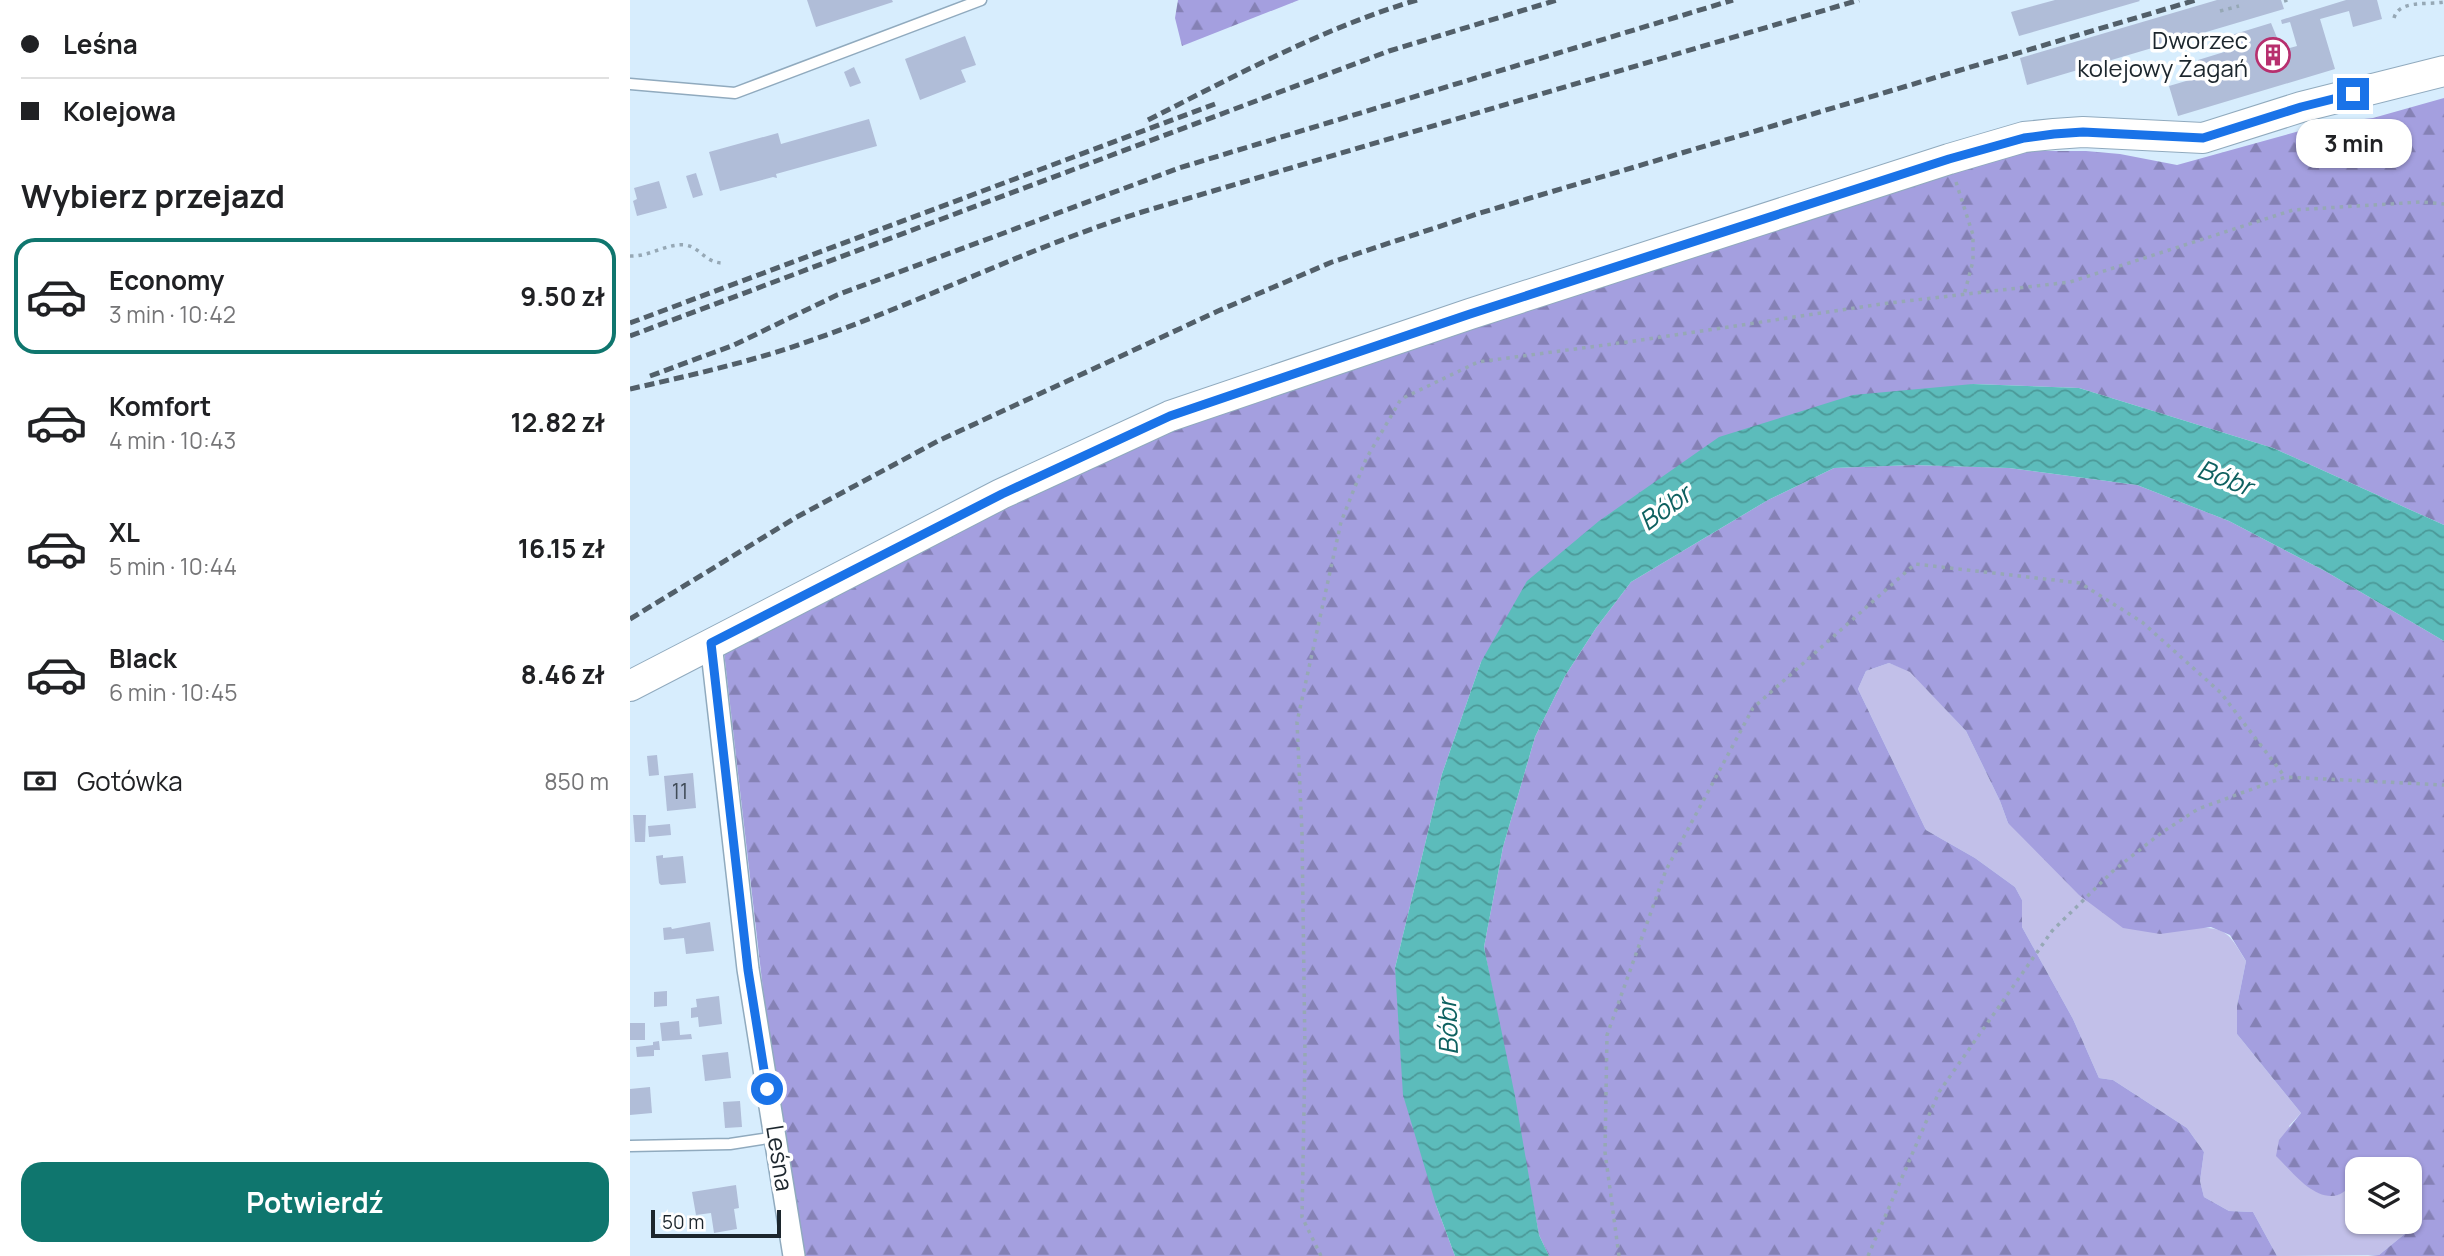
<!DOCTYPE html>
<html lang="pl">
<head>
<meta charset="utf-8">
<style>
  body { margin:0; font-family:Manrope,sans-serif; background:#f6f6f6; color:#202124; height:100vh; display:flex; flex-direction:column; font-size:26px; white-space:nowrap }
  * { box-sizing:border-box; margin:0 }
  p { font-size:23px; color:#757577 }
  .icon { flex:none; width:38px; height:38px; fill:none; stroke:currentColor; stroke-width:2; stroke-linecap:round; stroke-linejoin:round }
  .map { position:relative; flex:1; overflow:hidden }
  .details { display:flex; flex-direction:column; background:#fff; width:630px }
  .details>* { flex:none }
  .top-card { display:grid; align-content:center; height:154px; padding:0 21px; background:#fff }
  .controls { position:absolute; left:1715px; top:1157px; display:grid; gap:14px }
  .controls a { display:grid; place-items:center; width:77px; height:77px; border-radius:14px; background:#fff; box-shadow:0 2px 5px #0004; font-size:35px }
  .scale { position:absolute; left:21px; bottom:18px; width:130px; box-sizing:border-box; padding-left:7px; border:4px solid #1c262d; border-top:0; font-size:19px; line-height:24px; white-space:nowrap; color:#1c262d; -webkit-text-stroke:5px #fff; paint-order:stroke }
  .end { position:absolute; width:32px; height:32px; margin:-16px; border:9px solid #1a73e8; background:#fff; box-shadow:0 0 0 4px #fff }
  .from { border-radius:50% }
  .bubble { position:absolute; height:49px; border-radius:21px; background:#fff; box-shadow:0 2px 5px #0004; font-size:23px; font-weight:700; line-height:49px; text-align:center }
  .top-card b { display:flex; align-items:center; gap:24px; height:66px; font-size:26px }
  .top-card b+b { border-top:2px solid #e0e0e0 }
  .top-card i { width:18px; height:18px; background:#202124 }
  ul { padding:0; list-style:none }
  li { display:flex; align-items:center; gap:21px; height:116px; margin:0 14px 10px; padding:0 7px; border:4px solid transparent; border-radius:21px }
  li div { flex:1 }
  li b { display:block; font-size:26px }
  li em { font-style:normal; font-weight:700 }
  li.current { border-color:#0f766e }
  li>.icon { width:63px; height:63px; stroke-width:1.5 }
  h2 { padding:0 21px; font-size:32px; line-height:84px }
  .pay { display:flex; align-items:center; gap:18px; height:77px; padding:0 21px; font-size:26px }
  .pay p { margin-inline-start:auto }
  .primary-button { display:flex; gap:14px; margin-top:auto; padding:14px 21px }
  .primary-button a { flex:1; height:80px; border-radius:21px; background:#0f766e; color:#fff; font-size:28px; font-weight:700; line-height:80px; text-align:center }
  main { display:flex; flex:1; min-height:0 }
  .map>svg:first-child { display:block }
  .green { fill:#c2c0e9 }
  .forest { fill:url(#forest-firs) }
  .water { fill:url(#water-waves) }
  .building { fill:#b0bdd8 }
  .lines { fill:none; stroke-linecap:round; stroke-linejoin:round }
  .lane-casing { stroke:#90aabe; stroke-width:13 }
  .street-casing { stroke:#90aabe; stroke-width:24 }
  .secondary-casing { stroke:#90aabe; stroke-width:32 }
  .path { stroke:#96a8b5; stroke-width:3.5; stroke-dasharray:3.5 5; stroke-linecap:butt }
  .lane { stroke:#fff; stroke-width:10 }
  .street { stroke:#fff; stroke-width:21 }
  .secondary { stroke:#fff; stroke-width:30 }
  .rail { stroke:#525f69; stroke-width:5; stroke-dasharray:10 5; stroke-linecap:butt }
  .route { stroke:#1a73e8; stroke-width:9 }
  .labels { text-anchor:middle; stroke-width:7; stroke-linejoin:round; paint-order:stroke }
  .number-label { font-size:21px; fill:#414c58 }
  .poi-label { font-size:24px; fill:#1c262d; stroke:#fff; text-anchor:end }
  .street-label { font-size:24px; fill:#1c262d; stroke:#fff }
  .water-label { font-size:26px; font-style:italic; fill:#0e6160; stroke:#fff }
</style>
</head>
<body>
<main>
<section class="details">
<div class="top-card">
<b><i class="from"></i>Leśna</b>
<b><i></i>Kolejowa</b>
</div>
<h2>Wybierz przejazd</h2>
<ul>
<li class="current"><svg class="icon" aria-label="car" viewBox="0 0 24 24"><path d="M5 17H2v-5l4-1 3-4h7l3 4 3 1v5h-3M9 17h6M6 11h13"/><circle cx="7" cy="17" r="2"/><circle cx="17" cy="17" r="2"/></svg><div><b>Economy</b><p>3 min · 10:42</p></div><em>9.50 zł</em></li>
<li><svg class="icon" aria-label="car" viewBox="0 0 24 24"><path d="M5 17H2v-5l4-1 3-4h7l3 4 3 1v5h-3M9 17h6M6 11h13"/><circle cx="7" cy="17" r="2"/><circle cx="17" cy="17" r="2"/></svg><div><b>Komfort</b><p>4 min · 10:43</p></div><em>12.82 zł</em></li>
<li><svg class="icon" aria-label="car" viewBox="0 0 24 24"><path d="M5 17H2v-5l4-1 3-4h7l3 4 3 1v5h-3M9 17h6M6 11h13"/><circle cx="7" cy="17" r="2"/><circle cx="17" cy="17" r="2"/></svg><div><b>XL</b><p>5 min · 10:44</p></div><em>16.15 zł</em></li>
<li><svg class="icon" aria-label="car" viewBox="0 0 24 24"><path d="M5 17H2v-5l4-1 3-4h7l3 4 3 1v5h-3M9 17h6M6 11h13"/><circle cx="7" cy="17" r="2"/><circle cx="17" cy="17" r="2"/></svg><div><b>Black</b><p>6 min · 10:45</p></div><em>8.46 zł</em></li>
</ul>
<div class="pay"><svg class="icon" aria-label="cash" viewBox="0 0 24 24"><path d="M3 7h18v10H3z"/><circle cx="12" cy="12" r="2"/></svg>Gotówka<p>850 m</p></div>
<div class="primary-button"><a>Potwierdź</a></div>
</section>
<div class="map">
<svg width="1814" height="1256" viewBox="0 0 1814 1256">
  <defs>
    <pattern id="forest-firs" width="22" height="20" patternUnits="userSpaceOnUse" patternTransform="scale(1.75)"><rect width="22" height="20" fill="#a49fdf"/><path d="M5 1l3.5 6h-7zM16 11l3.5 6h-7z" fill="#8581b5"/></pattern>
    <pattern id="water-waves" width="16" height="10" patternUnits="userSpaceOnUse" patternTransform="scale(1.75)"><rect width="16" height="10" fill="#5cbcbb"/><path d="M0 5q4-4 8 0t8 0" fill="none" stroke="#4b9998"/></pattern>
  </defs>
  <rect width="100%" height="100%" fill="#d7edfd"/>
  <path class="green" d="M1259,663L1280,671L1336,731L1370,801L1378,823L1562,928C1597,926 1599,934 1616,961L1607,1006V1034L1671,1113L1659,1126L1708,1195L1727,1182V1222H1780V1172L1788,1181L1782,1228L1749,1255L1647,1256L1623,1212L1599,1211L1574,1197L1570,1181L1574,1152L1557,1128L1483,1080L1469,1078L1443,1019L1392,927V900L1385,887L1345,858L1296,830L1228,689L1236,671Z"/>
  <g class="forest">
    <polygon points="548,0 669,0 552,46 545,18"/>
    <polygon points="1814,98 1814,525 1643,448 1449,388 1343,384 851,662 812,774 765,968 806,1205 825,1256 175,1256 137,1024 94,652 364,508 547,425 1183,211 1400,151 1456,151 1490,154 1547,165 1698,123 1743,118"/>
    <path d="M1283,465L1379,468L1507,485L1599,521L1695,571L1814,641V1256H1738L1749,1255L1782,1228L1788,1181C1777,1169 1772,1163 1755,1158L1744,1169H1727V1182C1722,1185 1714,1193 1708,1195C1684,1202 1661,1170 1646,1156L1649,1140L1671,1113L1607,1034V1006L1616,961L1600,935L1581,927L1530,934L1493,928L1449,895L1378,823L1370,801L1336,731L1280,672L1259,663L1236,671L1228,689L1296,830L1345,858L1385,887L1392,900V927L1443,1019L1469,1078L1483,1080L1557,1128L1574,1152L1570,1181L1574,1197L1599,1211L1623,1212L1647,1256H919L909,1235L854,947L873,847L905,737L935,676L966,628L1001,582L1138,500L1204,468Z"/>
  </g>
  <polygon class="water" points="1343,384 1449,388 1643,448 1814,525 1814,641 1695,571 1599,521 1507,485 1379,468 1283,465 1204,468 1138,500 1001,582 966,628 935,676 905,737 873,847 854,947 885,1096 909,1235 919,1256 825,1256 806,1205 773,1095 765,968 812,774 851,662 897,581 969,521 1089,437 1223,395"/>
  <g class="building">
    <polygon points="177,0 262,0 263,2 186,27"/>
    <polygon points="1425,0 1509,0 1510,1 1389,36 1381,12"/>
    <polygon points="1587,0 1651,0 1654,9 1397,85 1390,58"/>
    <polygon points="1716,0 1747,0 1752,19 1723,27 1719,11 1690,19 1705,69 1548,116 1539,86 1573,76 1568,60 1604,49 1603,45 1598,47 1595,37 1641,23 1652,50 1667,46 1660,22 1652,24 1651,20"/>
    <polygon points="335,36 346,65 331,70 336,82 290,100 275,59"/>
    <polygon points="224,67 231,83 220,87 214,72"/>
    <polygon points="239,119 247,146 146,174 147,178 143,177 90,191 79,152 148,133 151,144"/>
    <polygon points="66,173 73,195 63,198 56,176"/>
    <polygon points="29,181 37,208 7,216 3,201 7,199 4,188"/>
    <polygon points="27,755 29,775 19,776 17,756"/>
    <polygon points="63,773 66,808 37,811 34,776"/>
    <polygon points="3,815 16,815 15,842 5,842"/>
    <polygon points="40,824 41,835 19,837 18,826"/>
    <polygon points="33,855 33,858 53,856 56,883 31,885 29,883 26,856"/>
    <polygon points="80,922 84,951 56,954 54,938 34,940 33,928 41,927 42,929"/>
    <polygon points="37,991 37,1006 24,1007 24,992"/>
    <polygon points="89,996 92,1024 69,1027 68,1017 61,1018 61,1008 67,1007 66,999"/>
    <polygon points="49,1021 50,1035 61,1034 62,1039 32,1041 30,1023"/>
    <rect x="0" y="1023" width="15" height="17"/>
    <polygon points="29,1041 30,1050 24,1050 24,1056 7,1057 6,1047 23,1045 23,1042"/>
    <polygon points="98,1052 101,1078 75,1081 72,1055"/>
    <polygon points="20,1087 22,1113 0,1115 0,1089"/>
    <polygon points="110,1101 112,1127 95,1128 93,1102"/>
    <polygon points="106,1185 109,1208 104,1209 107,1229 84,1233 81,1213 66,1215 62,1192"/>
  </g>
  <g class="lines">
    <g class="lane-casing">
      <g id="lane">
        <polyline points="0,84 105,93 351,0"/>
        <polyline points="0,1146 100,1144 145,1137"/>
      </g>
    </g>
    <g class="street-casing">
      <polyline id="street" points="81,643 118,969 164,1256"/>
    </g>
    <g class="secondary-casing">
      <polyline id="secondary" points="0,686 371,494 540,416 840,314 1319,159 1394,137 1424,134 1453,132 1573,138 1671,107 1814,71"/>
    </g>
    <g class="path">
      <polyline points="1654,1 1658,0"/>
      <polyline points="1590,11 1609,6"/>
      <path d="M1764,18C1769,0 1795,5 1814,2"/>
      <polyline points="1326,182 1343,235 1343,261 1334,295"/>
      <path d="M0,256C19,257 37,243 55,245C71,247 75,264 95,263"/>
      <polyline points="691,1256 672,1217 675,1055 672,833 667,722 711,522 736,459 771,399 848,362 1005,341 1251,304 1440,282 1663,210 1791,202 1814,204"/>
      <polyline points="989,1256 975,1152 977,1035 1036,870 1123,708 1285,564 1450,583 1512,622 1591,693 1655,777"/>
      <polyline points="1238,1256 1309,1092 1422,931 1483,871 1531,833 1568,809 1655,777 1814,785"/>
    </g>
    <use href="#lane" class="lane"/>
    <use href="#street" class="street"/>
    <use href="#secondary" class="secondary"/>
    <g class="rail">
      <path d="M518,120C605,76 693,28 787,0"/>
      <polyline points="0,323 585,104"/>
      <polyline points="0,336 759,51 927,0"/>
      <polyline points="20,376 104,345 207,295 549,168 1103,0"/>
      <path d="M0,389C62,375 125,361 185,339C296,300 400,247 512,212L1229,0"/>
      <polyline points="0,619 165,518 308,441 588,311 702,262 850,213 1566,0"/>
    </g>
  </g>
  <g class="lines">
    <polyline class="route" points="137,1089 118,970 81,643 372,494 540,416 840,314 1319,159 1394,138 1424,134 1453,132 1573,138 1671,107 1723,94"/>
  </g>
  <defs>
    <g id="building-ring" transform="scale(1.75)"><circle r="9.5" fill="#fff" stroke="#b72f6e" stroke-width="1.5"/><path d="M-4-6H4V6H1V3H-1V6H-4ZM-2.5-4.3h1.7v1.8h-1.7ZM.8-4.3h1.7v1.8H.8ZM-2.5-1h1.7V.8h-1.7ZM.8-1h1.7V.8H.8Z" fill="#b72f6e"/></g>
  </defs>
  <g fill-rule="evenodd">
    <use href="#building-ring" x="1643" y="55"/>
  </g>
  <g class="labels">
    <g class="number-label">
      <text x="50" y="799">11</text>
    </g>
    <g class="poi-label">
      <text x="1618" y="49">Dworzec<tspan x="1618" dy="28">kolejowy Żagań</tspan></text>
    </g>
    <g class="street-label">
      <text transform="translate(149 1158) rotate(81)" y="8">Leśna</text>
    </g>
    <g class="water-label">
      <text transform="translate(1595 478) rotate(21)" y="9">Bóbr</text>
      <text transform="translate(1035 508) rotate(-36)" y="9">Bóbr</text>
      <text transform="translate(818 1027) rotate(-92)" y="9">Bóbr</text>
    </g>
  </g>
</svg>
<div class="controls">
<a><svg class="icon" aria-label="layers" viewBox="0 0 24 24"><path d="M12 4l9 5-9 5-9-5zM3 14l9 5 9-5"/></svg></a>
</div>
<div class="scale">50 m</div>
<i class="end from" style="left:137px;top:1089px"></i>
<i class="end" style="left:1723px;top:94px"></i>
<div class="bubble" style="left:1666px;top:119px;width:116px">3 min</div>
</div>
</main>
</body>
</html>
